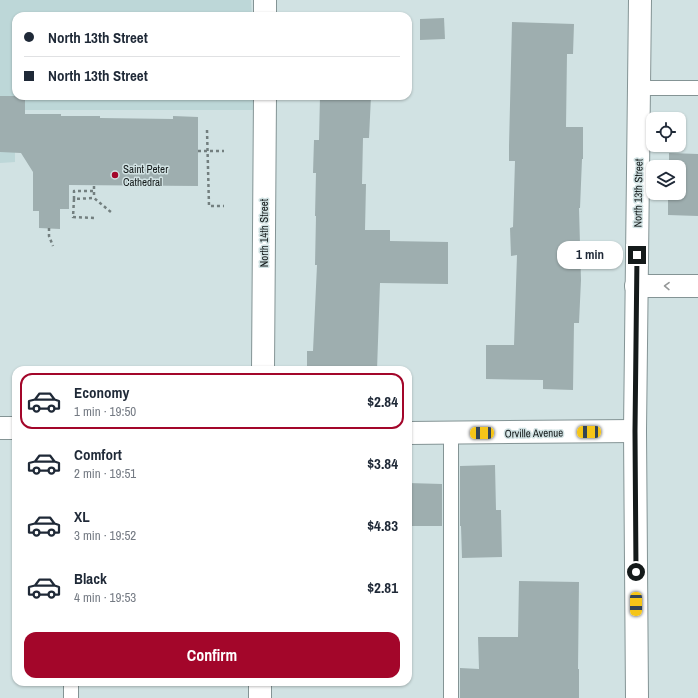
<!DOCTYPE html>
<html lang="en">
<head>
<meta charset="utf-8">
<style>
  body { margin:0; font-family:"Archivo Narrow",sans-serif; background:#f2f2f3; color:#1f2937; height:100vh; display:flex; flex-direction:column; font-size:15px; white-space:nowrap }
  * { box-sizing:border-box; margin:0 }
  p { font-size:13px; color:#747a83 }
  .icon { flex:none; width:22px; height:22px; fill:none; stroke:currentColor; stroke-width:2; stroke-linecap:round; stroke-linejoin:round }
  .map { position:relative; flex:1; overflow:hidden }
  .details { position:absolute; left:12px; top:366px; width:400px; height:320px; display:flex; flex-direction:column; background:#fff; border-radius:12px; box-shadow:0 1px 3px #0004 }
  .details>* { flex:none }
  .hud { position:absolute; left:12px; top:12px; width:400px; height:88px; border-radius:12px; box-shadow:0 1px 3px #0004; display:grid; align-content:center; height:88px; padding:0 12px; background:#fff }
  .fabs { position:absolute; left:646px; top:112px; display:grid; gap:8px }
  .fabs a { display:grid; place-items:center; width:40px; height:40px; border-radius:8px; background:#fff; box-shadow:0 1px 3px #0004; font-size:20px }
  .end { position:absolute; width:18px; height:18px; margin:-9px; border:5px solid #141a1a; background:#fff; box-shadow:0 0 0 2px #fff }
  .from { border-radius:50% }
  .bubble { position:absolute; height:28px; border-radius:12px; background:#fff; box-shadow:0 1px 3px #0004; font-size:13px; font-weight:700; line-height:28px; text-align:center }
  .car { position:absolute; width:12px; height:24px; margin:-12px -6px; border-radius:5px; box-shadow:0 0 3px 1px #0007; background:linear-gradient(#f5c518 24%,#345 0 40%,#f5c518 0 76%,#345 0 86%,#f5c518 0) }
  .hud b { display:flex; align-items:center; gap:14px; height:38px; font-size:15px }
  .hud b+b { border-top:1px solid #e0e1e3 }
  .hud i { width:10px; height:10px; background:#1f2937 }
  ul { padding:7px 0 0; list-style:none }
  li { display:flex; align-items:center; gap:12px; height:56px; margin:0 8px 6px; padding:0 4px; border:2px solid transparent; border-radius:12px }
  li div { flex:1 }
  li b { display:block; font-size:15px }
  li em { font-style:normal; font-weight:700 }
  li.active { border-color:#a3062a }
  li>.icon { width:36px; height:36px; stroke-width:1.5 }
  .action { display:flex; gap:8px; margin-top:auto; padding:8px 12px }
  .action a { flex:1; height:46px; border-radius:12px; background:#a3062a; color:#fff; font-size:16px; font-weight:700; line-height:46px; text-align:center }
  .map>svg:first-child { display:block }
  .built { fill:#bdd7d8 }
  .building { fill:#9eaeaf }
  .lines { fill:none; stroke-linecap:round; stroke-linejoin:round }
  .lane-casing { stroke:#849495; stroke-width:16 }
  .street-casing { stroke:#849495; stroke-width:24 }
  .secondary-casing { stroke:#849495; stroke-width:24 }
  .path { stroke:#737f7f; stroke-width:2.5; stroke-dasharray:3 3; stroke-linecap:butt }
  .lane { stroke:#fff; stroke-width:14 }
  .street { stroke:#fff; stroke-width:22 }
  .secondary { stroke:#fff; stroke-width:22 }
  .oneway { stroke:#959898 }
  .route { stroke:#141a1a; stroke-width:5 }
  .poi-dot { fill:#a3062a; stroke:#d1e2e3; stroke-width:1.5 }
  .labels { text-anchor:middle; stroke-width:3; stroke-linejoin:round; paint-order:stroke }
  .poi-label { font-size:11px; fill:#141a1a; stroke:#d1e2e3; text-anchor:start }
  .street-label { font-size:11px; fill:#141a1a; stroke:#d1e2e3 }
</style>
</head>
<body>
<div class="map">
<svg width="698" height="698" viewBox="0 0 698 698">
  <rect width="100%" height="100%" fill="#d1e2e3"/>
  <polygon class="built" points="0,0 251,0 252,16 16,16 16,96 253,96 253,110 15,110 15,162 0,163"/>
  <g class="building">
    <polygon points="444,18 445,39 420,40 420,19"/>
    <polygon points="512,22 574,24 573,54 567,54 566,127 583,127 583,159 582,159 580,208 579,208 581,280 579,323 574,323 573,390 543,389 543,380 486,379 486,345 514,345 517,255 511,256 510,228 513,227 515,161 509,161 509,146"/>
    <polygon points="0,96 25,96 25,114 61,114 61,116 100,116 100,118 173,119 173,116 198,117 198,186 69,185 69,209 60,209 60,229 39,228 39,211 33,211 33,172 21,153 0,152"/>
    <polygon points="320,96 371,96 369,138 363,138 362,184 366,184 365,230 390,230 390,241 448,242 448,284 380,283 377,370 307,370 307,351 313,351 317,265 315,265 316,216 315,216 316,173 313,173 314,140 319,140"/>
    <polygon points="669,153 698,154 698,216 668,215 668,193 679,193 679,167 669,167"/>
    <polygon points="495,465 496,510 501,510 502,557 462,558 461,526 460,526 460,466"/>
    <polygon points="408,483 442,484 442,526 408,526"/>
    <polygon points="519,581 579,582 578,669 579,669 579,698 460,698 460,668 479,669 478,637 518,637"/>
  </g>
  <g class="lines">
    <g class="lane-casing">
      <g id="lane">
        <polyline points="640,88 698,88"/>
        <polyline points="451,434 451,698"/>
        <polyline points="71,698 71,682"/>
      </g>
    </g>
    <g class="street-casing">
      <g id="street">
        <polyline points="265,16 265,0"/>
        <polyline points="636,286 698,286"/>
        <polyline points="263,370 265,96"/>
        <polyline points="0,428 16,428"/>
        <polyline points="408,433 635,431"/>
        <polyline points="260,698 260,682"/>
      </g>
    </g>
    <g class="secondary-casing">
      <polyline id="secondary" points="637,698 635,431 640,0"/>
    </g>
    <g class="path">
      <polyline points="207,130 209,206 224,206"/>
      <polyline points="198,151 224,151"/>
      <polyline points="94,186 94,198"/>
      <polyline points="93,191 74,191 74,199 94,198 112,213"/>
      <polyline points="74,199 73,217 94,218"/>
      <polyline points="49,228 49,236 53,246"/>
    </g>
    <use href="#lane" class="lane"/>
    <use href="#street" class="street"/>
    <use href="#secondary" class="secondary"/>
  </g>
  <defs><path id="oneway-chevron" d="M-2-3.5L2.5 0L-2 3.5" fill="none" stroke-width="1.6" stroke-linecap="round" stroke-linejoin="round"/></defs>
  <use class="oneway" href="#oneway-chevron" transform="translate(667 286) rotate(-179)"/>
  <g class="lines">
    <polyline class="route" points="636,572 635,431 637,255"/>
  </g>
  <circle class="poi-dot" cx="115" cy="175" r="4"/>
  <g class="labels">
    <g class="poi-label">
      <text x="123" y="173">Saint Peter<tspan x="123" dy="13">Cathedral</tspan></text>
    </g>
    <g class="street-label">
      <text transform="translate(638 193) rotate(-89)" y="4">North 13th Street</text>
      <text transform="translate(264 233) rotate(-90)" y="4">North 14th Street</text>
      <text transform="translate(534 433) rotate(-1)" y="4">Orville Avenue</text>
    </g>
  </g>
</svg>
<div class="fabs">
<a><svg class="icon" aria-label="locate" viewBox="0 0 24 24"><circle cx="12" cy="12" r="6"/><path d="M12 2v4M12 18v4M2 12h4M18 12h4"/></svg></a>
<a><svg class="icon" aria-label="layers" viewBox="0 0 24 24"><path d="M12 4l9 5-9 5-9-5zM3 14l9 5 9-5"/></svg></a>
</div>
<i class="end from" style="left:636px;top:572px"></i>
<i class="end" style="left:637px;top:255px"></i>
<div class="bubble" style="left:557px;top:241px;width:66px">1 min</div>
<i class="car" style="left:589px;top:432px;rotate:269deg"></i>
<i class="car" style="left:482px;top:433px;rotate:269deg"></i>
<i class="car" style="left:636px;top:604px;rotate:180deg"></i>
<div class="hud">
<b><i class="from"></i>North 13th Street</b>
<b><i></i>North 13th Street</b>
</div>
<section class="details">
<ul>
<li class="active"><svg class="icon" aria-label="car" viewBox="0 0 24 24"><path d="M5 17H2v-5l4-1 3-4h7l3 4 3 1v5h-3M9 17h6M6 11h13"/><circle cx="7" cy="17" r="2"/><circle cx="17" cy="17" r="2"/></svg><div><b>Economy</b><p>1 min · 19:50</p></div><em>$2.84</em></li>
<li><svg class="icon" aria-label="car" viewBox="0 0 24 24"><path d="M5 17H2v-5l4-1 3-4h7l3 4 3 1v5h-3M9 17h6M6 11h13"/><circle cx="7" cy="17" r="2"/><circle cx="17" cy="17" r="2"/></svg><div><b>Comfort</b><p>2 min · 19:51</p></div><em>$3.84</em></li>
<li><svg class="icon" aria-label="car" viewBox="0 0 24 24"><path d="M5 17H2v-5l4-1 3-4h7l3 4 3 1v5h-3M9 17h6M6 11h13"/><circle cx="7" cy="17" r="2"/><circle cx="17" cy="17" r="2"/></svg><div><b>XL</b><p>3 min · 19:52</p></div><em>$4.83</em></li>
<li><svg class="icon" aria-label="car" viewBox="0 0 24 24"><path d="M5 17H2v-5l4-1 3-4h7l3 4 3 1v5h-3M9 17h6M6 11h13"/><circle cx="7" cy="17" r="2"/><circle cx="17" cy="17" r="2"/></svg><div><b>Black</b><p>4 min · 19:53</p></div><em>$2.81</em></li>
</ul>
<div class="action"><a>Confirm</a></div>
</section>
</div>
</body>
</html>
